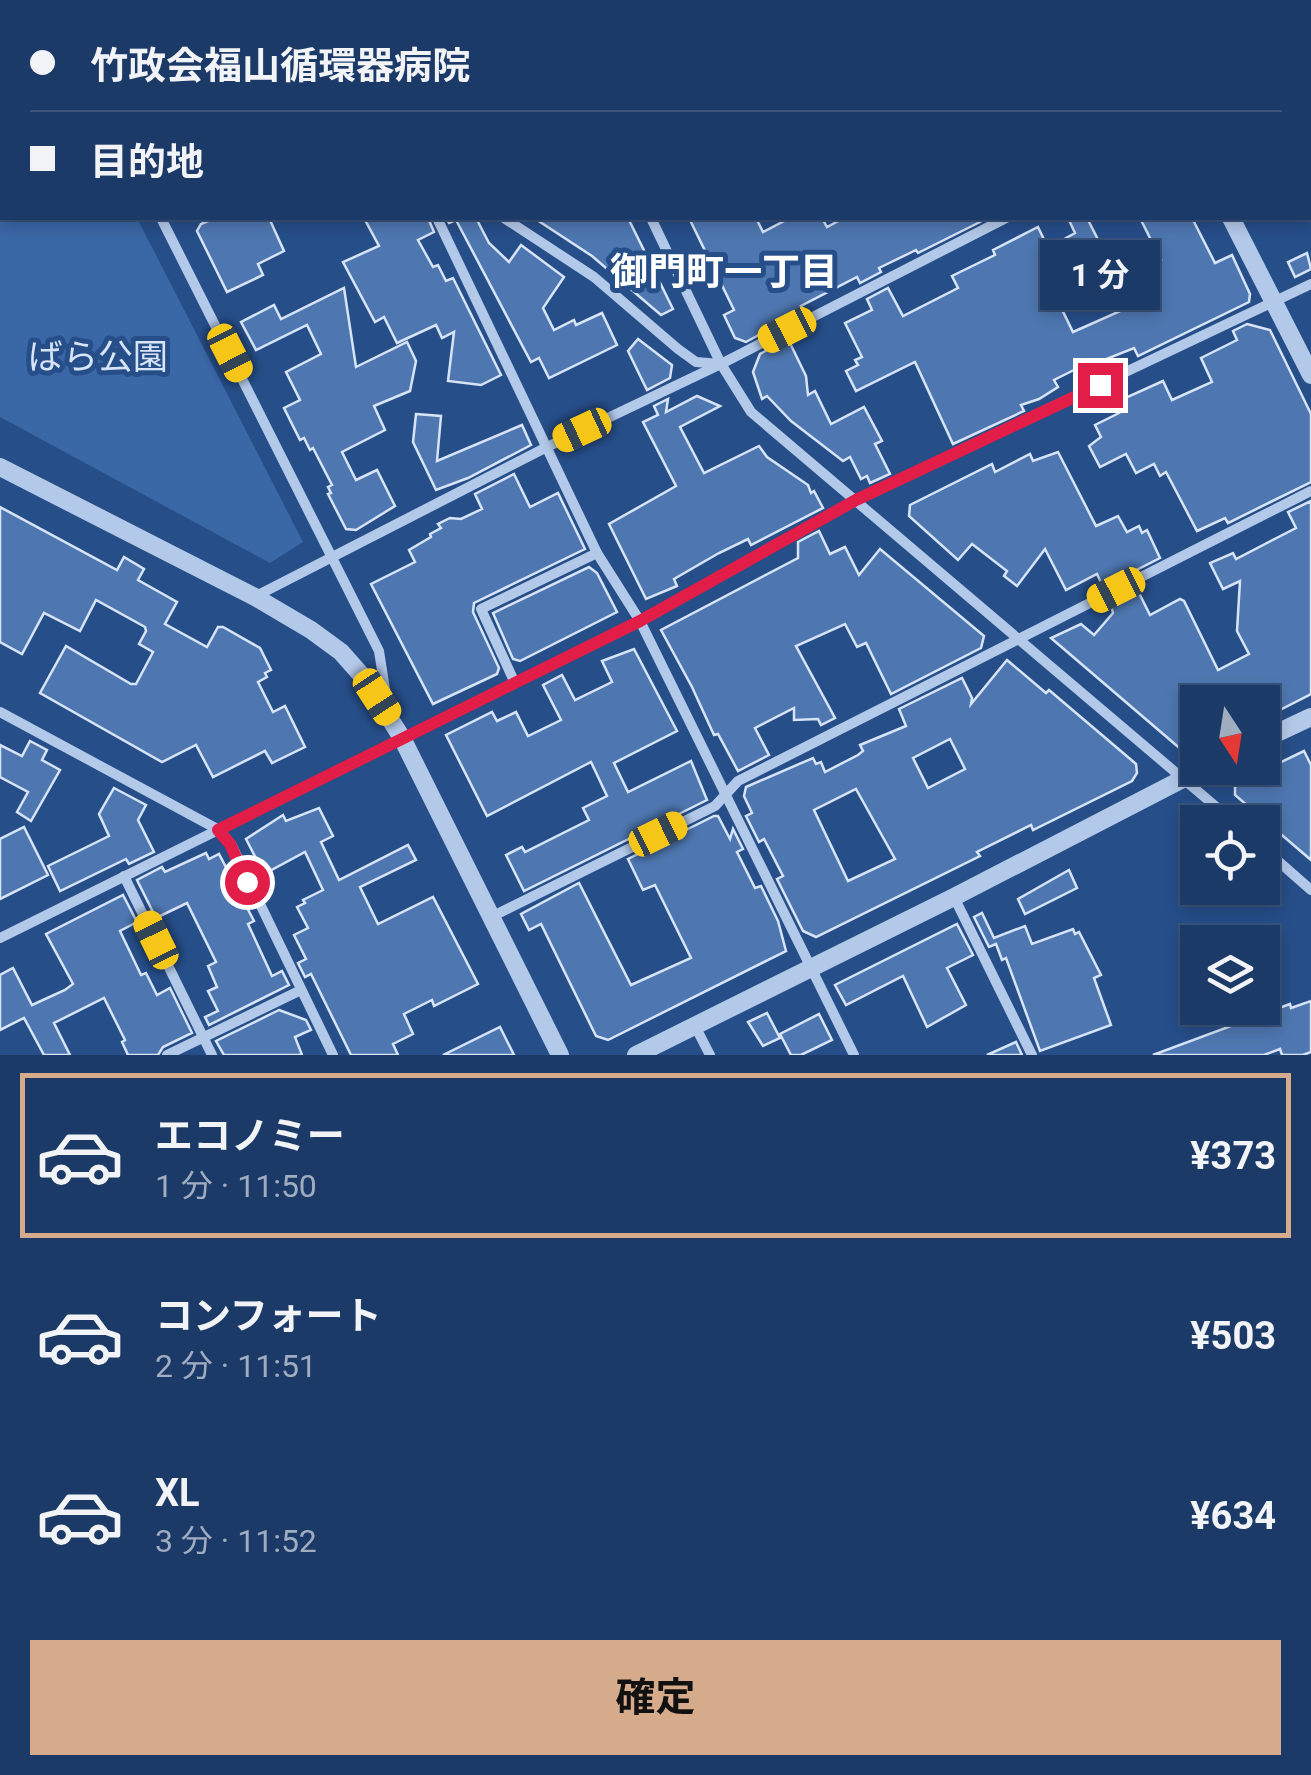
<!DOCTYPE html>
<html lang="ja">
<head>
<meta charset="utf-8">
<style>
  body { margin:0; font-family:Roboto,"Noto Sans JP",sans-serif; background:#25416d; color:#f1f3f6; height:100vh; display:flex; flex-direction:column; font-size:38px; white-space:nowrap }
  * { box-sizing:border-box; margin:0 }
  p { font-size:32px; color:#a0adc0 }
  .icon { flex:none; width:55px; height:55px; fill:none; stroke:currentColor; stroke-width:2; stroke-linecap:round; stroke-linejoin:round }
  .map { position:relative; height:1055px; overflow:hidden }
  .side { display:flex; flex-direction:column; background:#1c3a67; flex:1 }
  .side>* { flex:none }
  .guide { position:absolute; left:0px; top:0px; width:1312px; height:220px; box-shadow:0 5px 15px #0003,0 0 0 2px #3a547b; display:grid; align-content:center; height:220px; padding:0 30px; background:#1c3a67 }
  .needle { width:65px; rotate:168deg }
  .fabs { position:absolute; left:1180px; top:685px; display:grid; gap:20px }
  .fabs a { display:grid; place-items:center; width:100px; height:100px; border-radius:0px; background:#1c3a67; box-shadow:0 5px 15px #0003,0 0 0 2px #3a547b; font-size:50px }
  .end { position:absolute; width:45px; height:45px; margin:-22px; border:12px solid #e11d48; background:#fff; box-shadow:0 0 0 5px #fff }
  .from { border-radius:50% }
  .bubble { position:absolute; height:70px; border-radius:0px; background:#1c3a67; box-shadow:0 5px 15px #0003,0 0 0 2px #3a547b; font-size:32px; font-weight:700; line-height:70px; text-align:center }
  .car { position:absolute; width:30px; height:60px; margin:-30px -15px; border-radius:12px; box-shadow:0 0 8px 2px #0007; background:linear-gradient(#f5c518 24%,#345 0 40%,#f5c518 0 76%,#345 0 86%,#f5c518 0) }
  .guide b { display:flex; align-items:center; gap:35px; height:95px; font-size:38px }
  .guide b+b { border-top:2px solid #3a547b }
  .guide i { width:25px; height:25px; background:#f1f3f6 }
  ul { padding:18px 0 0; list-style:none }
  li { display:flex; align-items:center; gap:30px; height:165px; margin:0 20px 15px; padding:0 10px; border:5px solid transparent; border-radius:0px }
  li div { flex:1 }
  li b { display:block; font-size:38px }
  li em { font-style:normal; font-weight:700 }
  li.selected { border-color:#d6ab8b }
  li>.icon { width:90px; height:90px; stroke-width:1.5 }
  .primary-button { display:flex; gap:20px; margin-top:auto; padding:20px 30px }
  .primary-button a { flex:1; height:115px; border-radius:0px; background:#d6ab8b; color:#111; font-size:40px; font-weight:700; line-height:115px; text-align:center }
  .map>svg:first-child { display:block }
  .green { fill:#3a67a6 }
  .building { fill:#4e77b1; stroke:#d7e4f7; stroke-width:2.5; fill-rule:evenodd }
  .lines { fill:none; stroke-linecap:round; stroke-linejoin:round }
  .minor { stroke:#b3c9e9; stroke-width:10 }
  .tertiary { stroke:#b3c9e9; stroke-width:18 }
  .route { stroke:#e11d48; stroke-width:12 }
  .labels { text-anchor:middle; stroke-width:10; stroke-linejoin:round; paint-order:stroke }
  .park-label { font-size:35px; fill:#d7e4f7; stroke:#264e89 }
  .neighbourhood-label { font-size:38px; font-weight:bold; fill:#fff; stroke:#264e89 }
</style>
</head>
<body>
<div class="map">
<svg width="1311" height="1055" viewBox="0 0 1311 1055">
  <rect width="100%" height="100%" fill="#264e89"/>
  <polygon class="green" points="0,49 2,218 137,218 303,542 270,563 0,417"/>
  <g class="building">
    <polygon points="215,218 269,218 284,251 258,264 263,275 227,292 197,231 201,224"/>
    <polygon points="364,218 428,218 434,232 418,240 433,267 438,265 446,281 453,278 501,375 481,385 448,381 454,332 442,338 436,325 397,343 384,317 375,322 343,262 379,246"/>
    <polygon points="446,218 476,218 489,243 509,262 521,245 564,277 543,308 554,330 574,320 576,325 602,313 617,345 549,378 539,358 531,362 456,220 449,223"/>
    <polygon points="534,218 628,218 673,309 661,315 592,256"/>
    <polygon points="689,218 756,218 763,232 790,218 822,218 827,227 844,218 988,218 918,253 916,250 879,268 881,272 860,283 857,277 801,306 804,310 746,342 735,338 724,315 734,310"/>
    <polygon points="1068,218 1087,218 1111,265 1054,293 1073,332 1125,309 1113,285 1161,260 1140,218 1192,218 1215,263 1232,255 1250,294 1249,302 1138,356 1134,348 1094,364 1092,361 1054,380 1058,387 1039,399 1021,405 1024,411 953,444 915,362 856,391 846,371 858,365 855,360 862,357 845,323 872,310 867,299 888,288 903,316 958,288 952,276 995,255 993,250 1038,227 1048,248 1075,233"/>
    <polygon points="1307,253 1311,269 1295,277 1288,262"/>
    <polygon points="344,288 356,367 407,342 416,361 410,391 374,406 385,430 342,452 356,480 377,470 395,506 356,530 346,529 328,494 331,493 328,487 332,485 313,448 310,450 304,438 300,440 284,408 300,400 286,372 321,354 307,325 256,350 241,322 274,305 281,319"/>
    <polygon points="1247,324 1270,330 1311,414 1311,482 1228,523 1225,518 1197,531 1166,472 1160,476 1154,464 1136,473 1126,454 1100,467 1089,446 1101,437 1095,425 1119,413 1114,403 1163,381 1172,400 1212,382 1201,358 1237,340 1233,331"/>
    <polygon points="638,339 672,365 670,378 647,390 628,351"/>
    <polygon points="788,339 806,376 808,395 815,391 831,424 864,407 882,441 875,444 890,474 870,483 867,476 861,479 850,457 843,461 791,421 767,396 762,399 753,372 760,354"/>
    <polygon points="697,396 720,406 680,427 704,473 759,446 767,457 808,485 811,493 814,491 823,508 751,545 748,539 719,553 674,579 677,586 646,599 609,524 676,486 643,422 658,415 654,406 668,399 666,412"/>
    <polygon points="416,414 441,416 437,461 522,425 531,445 468,478 436,490 413,442"/>
    <polygon points="1058,452 1096,526 1118,516 1127,532 1139,526 1142,533 1147,530 1160,558 1103,587 1097,574 1066,590 1045,549 1017,586 1004,576 1007,571 972,544 958,560 909,516 910,505 992,464 995,472 1030,454 1033,461"/>
    <polygon points="514,474 530,507 558,493 585,549 474,603 473,612 499,668 497,674 433,704 371,584 415,562 409,550 431,537 430,534 441,528 438,524 450,518 461,519 482,509 475,494"/>
    <polygon points="1311,501 1311,694 1274,713 1273,709 1262,714 1262,702 1198,702 1198,747 1183,751 1051,638 1081,624 1094,635 1113,613 1110,602 1137,589 1150,615 1180,599 1184,601 1218,670 1249,654 1237,631 1240,581 1223,589 1210,563 1233,553 1236,559 1296,528 1288,512"/>
    <polygon points="0,507 117,570 124,557 144,569 138,580 177,602 165,624 207,647 218,627 223,627 260,648 271,670 265,673 267,677 258,682 273,712 285,706 305,747 272,763 265,751 213,777 196,745 162,762 40,693 66,646 131,684 136,684 153,652 139,644 146,631 145,627 96,600 80,631 44,613 22,654 0,642"/>
    <polygon points="819,531 830,554 845,547 859,575 880,549 984,636 981,648 891,694 866,643 857,647 845,624 796,646 835,718 821,725 818,719 794,720 794,708 755,728 769,755 738,771 718,734 714,735 692,687 661,630 798,558 798,542"/>
    <polygon points="589,567 597,573 617,612 520,661 513,659 493,613"/>
    <polygon points="634,649 677,731 614,763 628,792 691,761 707,800 524,891 506,855 522,847 525,852 589,820 583,808 607,796 591,762 487,816 446,735 492,712 497,721 516,712 528,736 561,720 543,685 562,675 575,700 612,682 602,661"/>
    <path d="M1007,660L1046,693L1049,690L1136,764L1137,773L1132,781L1033,830L1031,825L977,852L980,856L816,937L803,931L777,879L783,876L764,839L759,842L746,816L752,813L744,796L746,787L813,758L816,764L821,762L825,772L858,755L863,751L860,745L906,726L899,709L962,678L972,698L971,704ZM950,739L965,769L928,788L913,758ZM856,789L895,859L848,881L814,810Z"/>
    <polygon points="30,741 47,750 42,760 60,770 31,821 17,812 28,792 0,777 0,745 22,756"/>
    <polygon points="1304,751 1311,765 1311,860 1235,795 1235,787 1240,782"/>
    <polygon points="114,788 146,805 138,820 154,852 129,864 126,859 60,891 48,866 109,836 99,814"/>
    <polygon points="319,808 333,836 321,842 339,880 408,845 416,860 360,887 378,924 433,897 478,984 434,1006 432,1000 404,1014 413,1034 393,1044 398,1055 351,1055 311,974 305,977 298,963 306,959 294,935 308,928 297,907 305,903 303,900 323,890 305,852 264,874 246,839 283,815 286,821"/>
    <polygon points="714,816 718,816 730,839 733,829 743,849 737,852 755,888 761,886 778,921 786,951 608,1040 596,1036 541,924 529,930 521,914 579,883 631,985 691,958 655,885 643,890 628,859"/>
    <polygon points="24,827 48,875 0,899 0,839"/>
    <polygon points="206,853 209,859 219,854 254,921 248,924 272,976 282,971 289,985 209,1025 205,1017 218,1011 208,991 217,987 208,966 216,962 187,903 156,918 137,880 162,867 165,872"/>
    <polygon points="1069,870 1077,888 1025,914 1018,899"/>
    <polygon points="123,895 137,922 120,931 141,975 146,973 157,995 170,988 192,1033 163,1047 158,1055 128,1055 122,1042 125,1040 104,998 54,1023 70,1055 44,1055 24,1018 0,1030 0,975 13,968 32,1005 65,990 73,984 46,934"/>
    <polygon points="982,913 994,938 1025,926 1032,944 1073,929 1075,934 1079,932 1101,975 1094,978 1111,1025 1040,1051 1006,958 1002,960 996,944 989,947 974,917"/>
    <polygon points="957,924 973,955 947,968 966,1005 927,1027 903,976 846,1005 835,985"/>
    <polygon points="1311,1001 1311,1052 1303,1055 1282,1055 1280,1049 1264,1055 1153,1055 1290,1004 1291,1008"/>
    <polygon points="279,1010 306,1020 311,1030 295,1037 302,1055 224,1055 216,1041"/>
    <polygon points="767,1013 780,1038 763,1046 748,1022"/>
    <polygon points="819,1014 832,1040 801,1055 791,1055 780,1034"/>
    <polygon points="500,1027 514,1055 443,1055"/>
    <polygon points="1016,1042 1022,1055 987,1055"/>
  </g>
  <g class="lines">
    <g class="minor">
      <polyline points="51,0 52,2"/>
      <polyline points="169,0 173,2"/>
      <polyline points="532,0 534,2"/>
      <polyline points="941,0 942,2"/>
      <polyline points="605,2 610,0"/>
      <polyline points="884,2 889,0"/>
      <polyline points="1038,2 1043,0"/>
      <polyline points="1260,2 1265,0"/>
      <polyline points="1310,65 1311,65"/>
      <polyline points="161,218 379,651 388,709"/>
      <polyline points="437,218 597,553 640,621 854,1055"/>
      <polyline points="504,218 594,277 678,349 696,362 720,364"/>
      <polyline points="651,218 721,364 751,412 1234,822"/>
      <polyline points="256,596 547,447 721,364 1006,218"/>
      <polyline points="514,681 481,609 597,553"/>
      <polyline points="0,712 219,830 231,844 333,1055"/>
      <polyline points="1262,847 1311,890"/>
      <polyline points="124,876 212,1055"/>
      <polyline points="954,897 1032,1055"/>
      <polyline points="491,917 715,806 738,781 1311,491"/>
      <polyline points="0,938 640,621 856,500 1311,284"/>
      <polyline points="695,1026 710,1055"/>
      <polyline points="167,1055 299,991"/>
    </g>
    <g class="tertiary">
      <polyline points="1123,0 1124,2"/>
      <polyline points="1231,218 1311,375"/>
      <polyline points="0,467 255,597 311,630 341,652 364,678 402,738 560,1055"/>
      <polyline points="1262,740 1311,717"/>
      <polyline points="636,1055 954,897 1204,768"/>
    </g>
  </g>
  <g class="lines">
    <polyline class="route" points="247,882 230,844 218,830 640,621 856,500 1100,385"/>
  </g>
  <g class="labels">
    <g class="park-label">
      <text x="98" y="369">ばら公園</text>
    </g>
    <g class="neighbourhood-label">
      <text x="724" y="285">御門町一丁目</text>
    </g>
  </g>
</svg>
<div class="fabs">
<a><svg class="needle" viewBox="-14 -14 28 28"><path d="M0-13l5 13h-10z" fill="#e53935"/><path d="M0 13l5-13h-10z" fill="#a0adc0"/></svg></a>
<a><svg class="icon" aria-label="locate" viewBox="0 0 24 24"><circle cx="12" cy="12" r="6"/><path d="M12 2v4M12 18v4M2 12h4M18 12h4"/></svg></a>
<a><svg class="icon" aria-label="layers" viewBox="0 0 24 24"><path d="M12 4l9 5-9 5-9-5zM3 14l9 5 9-5"/></svg></a>
</div>
<i class="end from" style="left:247px;top:882px"></i>
<i class="end" style="left:1100px;top:385px"></i>
<div class="bubble" style="left:1040px;top:240px;width:120px">1 分</div>
<i class="car" style="left:787px;top:330px;rotate:243deg"></i>
<i class="car" style="left:230px;top:353px;rotate:153deg"></i>
<i class="car" style="left:582px;top:430px;rotate:245deg"></i>
<i class="car" style="left:1116px;top:590px;rotate:243deg"></i>
<i class="car" style="left:377px;top:697px;rotate:147deg"></i>
<i class="car" style="left:658px;top:834px;rotate:64deg"></i>
<i class="car" style="left:156px;top:940px;rotate:334deg"></i>
<div class="guide">
<b><i class="from"></i>竹政会福山循環器病院</b>
<b><i></i>目的地</b>
</div>
</div>
<section class="side">
<ul>
<li class="selected"><svg class="icon" aria-label="car" viewBox="0 0 24 24"><path d="M5 17H2v-5l4-1 3-4h7l3 4 3 1v5h-3M9 17h6M6 11h13"/><circle cx="7" cy="17" r="2"/><circle cx="17" cy="17" r="2"/></svg><div><b>エコノミー</b><p>1 分 · 11:50</p></div><em>¥373</em></li>
<li><svg class="icon" aria-label="car" viewBox="0 0 24 24"><path d="M5 17H2v-5l4-1 3-4h7l3 4 3 1v5h-3M9 17h6M6 11h13"/><circle cx="7" cy="17" r="2"/><circle cx="17" cy="17" r="2"/></svg><div><b>コンフォート</b><p>2 分 · 11:51</p></div><em>¥503</em></li>
<li><svg class="icon" aria-label="car" viewBox="0 0 24 24"><path d="M5 17H2v-5l4-1 3-4h7l3 4 3 1v5h-3M9 17h6M6 11h13"/><circle cx="7" cy="17" r="2"/><circle cx="17" cy="17" r="2"/></svg><div><b>XL</b><p>3 分 · 11:52</p></div><em>¥634</em></li>
</ul>
<div class="primary-button"><a>確定</a></div>
</section>
</body>
</html>
